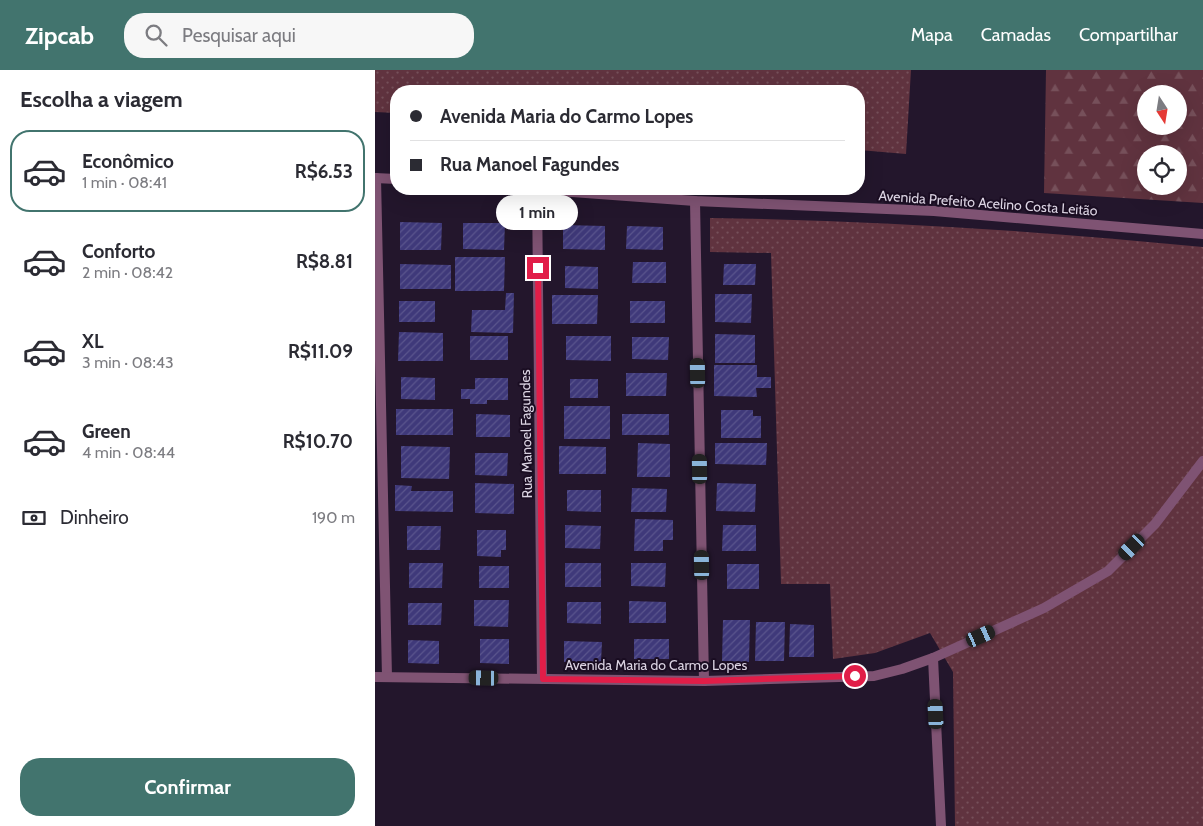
<!DOCTYPE html>
<html lang="pt">
<head>
<meta charset="utf-8">
<style>
  body { margin:0; font-family:Cabin,sans-serif; background:#f7f7f7; color:#2b2b33; height:100vh; display:flex; flex-direction:column; font-size:19px; white-space:nowrap }
  * { box-sizing:border-box; margin:0 }
  p { font-size:16px; color:#7c7c81 }
  .icon { flex:none; width:28px; height:28px; fill:none; stroke:currentColor; stroke-width:2; stroke-linecap:round; stroke-linejoin:round }
  .map { position:relative; flex:1; overflow:hidden }
  .side { display:flex; flex-direction:column; background:#fff; width:375px }
  .side>* { flex:none }
  .top-card { position:absolute; left:15px; top:15px; width:475px; height:110px; border-radius:20px; box-shadow:0 5px 20px #0002; display:grid; align-content:center; height:110px; padding:0 20px; background:#fff }
  .needle { width:32px; rotate:168deg }
  .tools { position:absolute; left:762px; top:15px; display:grid; gap:10px }
  .tools a { display:grid; place-items:center; width:50px; height:50px; border-radius:50%; background:#fff; box-shadow:0 5px 20px #0002; font-size:25px }
  .end { position:absolute; width:22px; height:22px; margin:-11px; border:6px solid #e11d48; background:#fff; box-shadow:0 0 0 2px #fff }
  .from { border-radius:50% }
  .bubble { position:absolute; height:35px; border-radius:18px; background:#fff; box-shadow:0 5px 20px #0002; font-size:16px; font-weight:800; line-height:35px; text-align:center }
  .car { position:absolute; width:15px; height:30px; margin:-15px -8px; border-radius:6px; box-shadow:0 0 4px 1px #0007; background:linear-gradient(#222 24%,#8ab4d8 0 40%,#222 0 76%,#8ab4d8 0 86%,#222 0) }
  .top-card b { display:flex; align-items:center; gap:18px; height:48px; font-size:19px }
  .top-card b+b { border-top:1px solid #e1e1e2 }
  .top-card i { width:12px; height:12px; background:#2b2b33 }
  ul { padding:0; list-style:none }
  li { display:flex; align-items:center; gap:15px; height:82px; margin:0 10px 8px; padding:0 10px; border:2px solid transparent; border-radius:20px }
  li div { flex:1 }
  li b { display:block; font-size:19px }
  li em { font-style:normal; font-weight:800 }
  li.on { border-color:#42746e }
  li>.icon { width:45px; height:45px; stroke-width:1.5 }
  h2 { padding:0 20px; font-size:22px; line-height:60px }
  .pay { display:flex; align-items:center; gap:12px; height:55px; padding:0 20px; font-size:19px }
  .pay p { margin-inline-start:auto }
  .cta { display:flex; gap:10px; margin-top:auto; padding:10px 20px }
  .cta a { flex:1; height:58px; border-radius:20px; background:#42746e; color:#fff; font-size:20px; font-weight:800; line-height:58px; text-align:center }
  header { display:flex; align-items:center; gap:30px; box-sizing:border-box; height:70px; padding:0 25px; background:#42746e; color:#fff }
  header strong { font-size:24px }
  nav { display:flex; gap:28px; margin-inline-start:auto; font-size:18px }
  .search { width:350px; height:45px; background:#f7f7f7; display:flex; align-items:center; gap:12px; box-sizing:border-box; padding:0 18px; border-radius:20px; color:#7c7c81; font-size:19px }
  main { display:flex; flex:1; min-height:0 }
  .map>svg:first-child { display:block }
  .grass { fill:url(#grass-dots) }
  .forest { fill:url(#forest-firs); fill-rule:evenodd }
  .building { fill:url(#building-hatch) }
  .lines { fill:none; stroke-linecap:round; stroke-linejoin:round }
  .minor { stroke:#7f5373; stroke-width:10 }
  .tertiary { stroke:#7f5373; stroke-width:10 }
  .route { stroke:#e11d48; stroke-width:6 }
  .labels { text-anchor:middle; stroke-width:4; stroke-linejoin:round; paint-order:stroke }
  .street-label { font-size:14px; fill:#dbd3e2; stroke:#1a0d22 }
</style>
</head>
<body>
<header>
<strong>Zipcab</strong>
<div class="search"><svg class="icon" aria-label="search" viewBox="0 0 24 24"><circle cx="10" cy="10" r="6"/><path d="M15 15l6 6"/></svg>Pesquisar aqui</div>
<nav><a>Mapa</a><a>Camadas</a><a>Compartilhar</a></nav>
</header>
<main>
<section class="side">
<h2>Escolha a viagem</h2>
<ul>
<li class="on"><svg class="icon" aria-label="car" viewBox="0 0 24 24"><path d="M5 17H2v-5l4-1 3-4h7l3 4 3 1v5h-3M9 17h6M6 11h13"/><circle cx="7" cy="17" r="2"/><circle cx="17" cy="17" r="2"/></svg><div><b>Econômico</b><p>1 min · 08:41</p></div><em>R$6.53</em></li>
<li><svg class="icon" aria-label="car" viewBox="0 0 24 24"><path d="M5 17H2v-5l4-1 3-4h7l3 4 3 1v5h-3M9 17h6M6 11h13"/><circle cx="7" cy="17" r="2"/><circle cx="17" cy="17" r="2"/></svg><div><b>Conforto</b><p>2 min · 08:42</p></div><em>R$8.81</em></li>
<li><svg class="icon" aria-label="car" viewBox="0 0 24 24"><path d="M5 17H2v-5l4-1 3-4h7l3 4 3 1v5h-3M9 17h6M6 11h13"/><circle cx="7" cy="17" r="2"/><circle cx="17" cy="17" r="2"/></svg><div><b>XL</b><p>3 min · 08:43</p></div><em>R$11.09</em></li>
<li><svg class="icon" aria-label="car" viewBox="0 0 24 24"><path d="M5 17H2v-5l4-1 3-4h7l3 4 3 1v5h-3M9 17h6M6 11h13"/><circle cx="7" cy="17" r="2"/><circle cx="17" cy="17" r="2"/></svg><div><b>Green</b><p>4 min · 08:44</p></div><em>R$10.70</em></li>
</ul>
<div class="pay"><svg class="icon" aria-label="cash" viewBox="0 0 24 24"><path d="M3 7h18v10H3z"/><circle cx="12" cy="12" r="2"/></svg>Dinheiro<p>190 m</p></div>
<div class="cta"><a>Confirmar</a></div>
</section>
<div class="map">
<svg width="828" height="756" viewBox="0 0 828 756">
  <defs>
    <pattern id="grass-dots" width="8" height="8" patternUnits="userSpaceOnUse" patternTransform="scale(1.25)"><rect width="8" height="8" fill="#60333f"/><path d="M2 2h.1M6 6h.1" fill="none" stroke="#76505a" stroke-width="1.8" stroke-linecap="round"/></pattern>
    <pattern id="forest-firs" width="22" height="20" patternUnits="userSpaceOnUse" patternTransform="scale(1.25)"><rect width="22" height="20" fill="#60333f"/><path d="M5 1l3.5 6h-7zM16 11l3.5 6h-7z" fill="#76505a"/></pattern>
    <pattern id="building-hatch" width="6" height="6" patternUnits="userSpaceOnUse" patternTransform="scale(1.25)"><rect width="6" height="6" fill="#3f397a"/><path d="M-1 1l2-2M0 6l6-6M5 7l2-2" fill="none" stroke="#5a558d"/></pattern>
  </defs>
  <rect width="100%" height="100%" fill="#23162c"/>
  <g class="grass">
    <polygon points="0,0 536,0 531,84 484,80 484,21 21,21 21,43 0,42"/>
    <path d="M335,148C500,150 664,161 828,177V756H580L578,602L555,563L500,583L458,589L455,514H406L396,183L335,182Z"/>
  </g>
  <path class="forest" d="M671,0H828V133L669,123ZM771,24H804V56H771ZM771,84H804V116H771Z"/>
  <g class="building">
    <polygon points="25,152 67,153 66,180 25,180"/>
    <polygon points="88,153 130,153 129,180 88,179"/>
    <polygon points="188,155 230,156 230,180 188,179"/>
    <polygon points="252,156 288,157 288,180 251,179"/>
    <polygon points="80,187 130,187 129,221 80,221"/>
    <polygon points="258,192 291,192 291,213 257,213"/>
    <polygon points="25,194 76,195 76,219 25,219"/>
    <polygon points="349,194 381,194 380,215 348,215"/>
    <polygon points="190,196 223,197 223,219 190,218"/>
    <polygon points="131,223 139,223 138,263 96,262 97,240 130,240"/>
    <polygon points="340,224 377,224 376,253 340,252"/>
    <polygon points="177,225 223,225 222,254 177,254"/>
    <rect x="24" y="231" width="36" height="21"/>
    <rect x="255" y="231" width="35" height="22"/>
    <polygon points="24,262 68,263 68,291 23,291"/>
    <polygon points="340,264 380,265 380,293 340,293"/>
    <rect x="95" y="266" width="38" height="24"/>
    <polygon points="191,266 236,266 236,291 191,290"/>
    <polygon points="257,267 294,267 293,290 257,289"/>
    <polygon points="339,295 382,295 382,307 396,307 396,318 381,318 382,327 339,326"/>
    <polygon points="251,303 292,303 291,326 251,326"/>
    <polygon points="26,307 60,308 60,330 26,329"/>
    <polygon points="100,308 133,308 133,330 112,330 112,334 95,334 95,329 86,329 86,319 100,319"/>
    <rect x="195" y="309" width="28" height="19"/>
    <rect x="189" y="336" width="46" height="33"/>
    <rect x="21" y="339" width="57" height="26"/>
    <polygon points="346,340 378,340 378,346 386,346 386,368 346,368"/>
    <polygon points="101,344 135,345 135,367 101,367"/>
    <rect x="247" y="344" width="47" height="21"/>
    <polygon points="263,373 295,374 295,407 262,407"/>
    <polygon points="340,373 392,373 391,395 340,394"/>
    <polygon points="26,376 75,377 74,409 26,408"/>
    <polygon points="184,376 231,377 231,404 184,404"/>
    <polygon points="100,383 133,383 132,406 100,405"/>
    <polygon points="100,413 139,414 139,444 100,443"/>
    <polygon points="342,413 381,414 380,442 341,441"/>
    <polygon points="20,415 37,416 36,421 78,421 78,442 20,441"/>
    <polygon points="257,418 292,419 291,442 256,442"/>
    <polygon points="192,420 226,420 226,442 192,441"/>
    <polygon points="260,449 298,450 298,470 288,470 288,481 259,481"/>
    <polygon points="190,455 226,456 225,479 190,478"/>
    <polygon points="348,455 381,455 381,481 347,481"/>
    <polygon points="32,456 66,456 65,480 32,480"/>
    <polygon points="102,460 131,460 131,480 126,480 126,487 102,486"/>
    <polygon points="34,493 68,493 67,518 34,518"/>
    <rect x="190" y="493" width="36" height="24"/>
    <polygon points="256,493 291,493 290,517 256,516"/>
    <rect x="352" y="494" width="32" height="25"/>
    <rect x="104" y="496" width="30" height="22"/>
    <polygon points="99,530 134,530 133,557 99,556"/>
    <polygon points="254,531 291,532 291,553 254,553"/>
    <polygon points="192,532 226,532 226,554 192,553"/>
    <polygon points="33,533 67,533 66,555 33,555"/>
    <polygon points="348,550 375,550 374,592 347,591"/>
    <polygon points="381,552 410,552 409,591 380,591"/>
    <polygon points="415,554 439,555 439,587 414,587"/>
    <polygon points="105,569 134,569 134,594 105,593"/>
    <rect x="259" y="569" width="35" height="20"/>
    <polygon points="33,570 64,571 64,594 33,593"/>
    <polygon points="189,571 227,572 226,592 189,592"/>
  </g>
  <g class="lines">
    <g class="minor">
      <polyline points="1,108 12,607"/>
      <polyline points="162,119 167,609"/>
      <polyline points="320,131 329,611"/>
      <polyline points="558,588 566,756"/>
      <polyline points="0,607 329,611 499,606 527,599 558,588 669,538 733,501 780,454 828,391"/>
    </g>
    <g class="tertiary">
      <polyline points="0,108 21,109"/>
      <polyline points="156,119 320,131 559,141 828,164"/>
    </g>
  </g>
  <g class="lines">
    <polyline class="route" points="163,198 168,609 329,611 480,606"/>
  </g>
  <g class="labels">
    <g class="street-label">
      <text transform="translate(613 133) rotate(4)" y="5">Avenida Prefeito Acelino Costa Leitão</text>
      <text transform="translate(151 364) rotate(-91)" y="5">Rua Manoel Fagundes</text>
      <text x="281" y="600">Avenida Maria do Carmo Lopes</text>
    </g>
  </g>
</svg>
<div class="tools">
<a><svg class="needle" viewBox="-14 -14 28 28"><path d="M0-13l5 13h-10z" fill="#e53935"/><path d="M0 13l5-13h-10z" fill="#7c7c81"/></svg></a>
<a><svg class="icon" aria-label="locate" viewBox="0 0 24 24"><circle cx="12" cy="12" r="6"/><path d="M12 2v4M12 18v4M2 12h4M18 12h4"/></svg></a>
</div>
<i class="end from" style="left:480px;top:606px"></i>
<i class="end" style="left:163px;top:198px"></i>
<div class="bubble" style="left:121px;top:125px;width:82px">1 min</div>
<i class="car" style="left:323px;top:303px;rotate:359deg"></i>
<i class="car" style="left:325px;top:399px;rotate:359deg"></i>
<i class="car" style="left:757px;top:477px;rotate:225deg"></i>
<i class="car" style="left:327px;top:495px;rotate:359deg"></i>
<i class="car" style="left:606px;top:566px;rotate:66deg"></i>
<i class="car" style="left:109px;top:608px;rotate:271deg"></i>
<i class="car" style="left:561px;top:644px;rotate:357deg"></i>
<div class="top-card">
<b><i class="from"></i>Avenida Maria do Carmo Lopes</b>
<b><i></i>Rua Manoel Fagundes</b>
</div>
</div>
</main>
</body>
</html>
